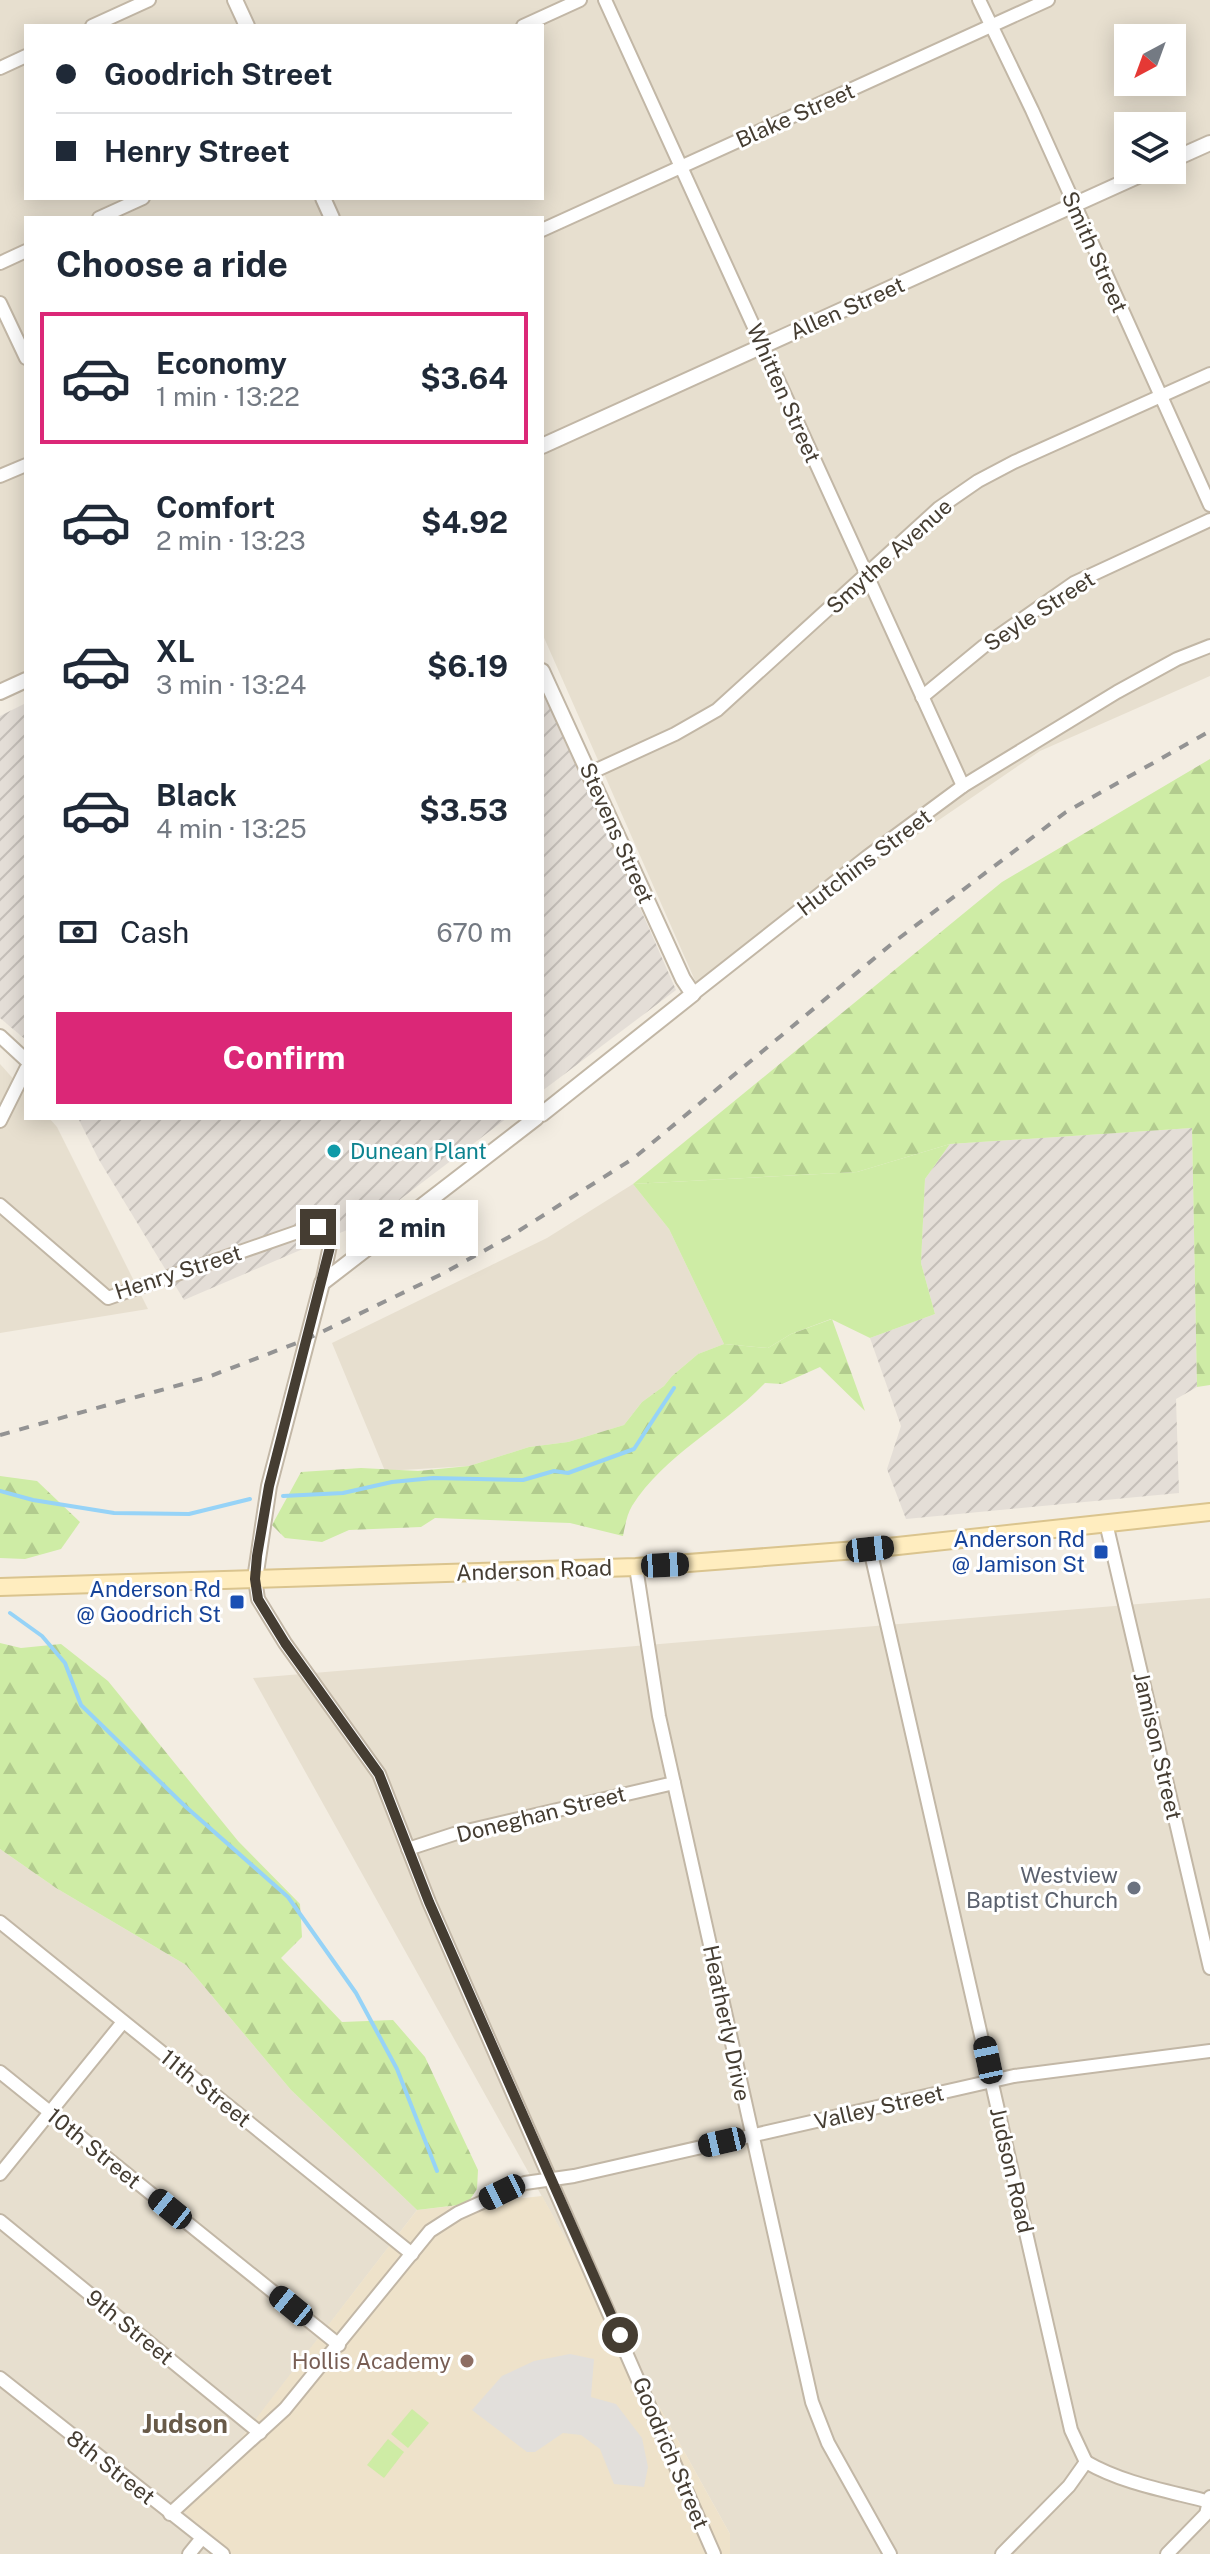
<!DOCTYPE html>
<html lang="en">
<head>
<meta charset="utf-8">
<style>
  body { margin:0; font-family:"Public Sans",sans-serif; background:#f6f6f7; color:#1f2937; height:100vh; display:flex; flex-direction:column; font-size:30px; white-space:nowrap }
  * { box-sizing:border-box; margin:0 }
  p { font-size:26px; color:#747a83 }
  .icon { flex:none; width:44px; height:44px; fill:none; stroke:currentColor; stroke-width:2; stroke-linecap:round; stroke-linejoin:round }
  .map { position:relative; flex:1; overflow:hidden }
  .sheet { position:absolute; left:24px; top:216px; width:520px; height:904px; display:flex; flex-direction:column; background:#fff; border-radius:0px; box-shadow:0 4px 20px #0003 }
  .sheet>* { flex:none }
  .top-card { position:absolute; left:24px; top:24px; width:520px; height:176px; border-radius:0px; box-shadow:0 4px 20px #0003; display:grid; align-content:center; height:176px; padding:0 32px; background:#fff }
  .needle { width:52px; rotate:221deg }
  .tools { position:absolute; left:1114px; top:24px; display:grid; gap:16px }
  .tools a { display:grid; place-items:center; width:72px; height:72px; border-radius:0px; background:#fff; box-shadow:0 4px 20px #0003; font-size:40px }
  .end { position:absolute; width:36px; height:36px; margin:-18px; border:10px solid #453d32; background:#fff; box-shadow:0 0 0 4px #fff }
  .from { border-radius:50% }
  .bubble { position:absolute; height:56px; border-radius:0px; background:#fff; box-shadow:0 4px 20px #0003; font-size:26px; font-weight:700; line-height:56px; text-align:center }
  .car { position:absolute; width:24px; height:48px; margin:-24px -12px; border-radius:10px; box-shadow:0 0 6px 2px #0007; background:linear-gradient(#222 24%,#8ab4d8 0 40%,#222 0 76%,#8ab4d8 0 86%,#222 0) }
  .top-card b { display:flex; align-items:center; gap:28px; height:76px; font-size:30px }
  .top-card b+b { border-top:2px solid #e0e1e3 }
  .top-card i { width:20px; height:20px; background:#1f2937 }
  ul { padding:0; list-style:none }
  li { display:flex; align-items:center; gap:24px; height:132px; margin:0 16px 12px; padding:0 16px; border:4px solid transparent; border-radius:0px }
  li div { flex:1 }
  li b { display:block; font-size:30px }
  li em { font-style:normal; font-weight:700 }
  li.current { border-color:#db2777 }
  li>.icon { width:72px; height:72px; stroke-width:1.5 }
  h2 { padding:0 32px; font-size:36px; line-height:96px }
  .pay { display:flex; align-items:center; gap:20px; height:88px; padding:0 32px; font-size:30px }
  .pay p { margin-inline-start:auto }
  .cta { display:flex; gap:16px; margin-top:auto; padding:16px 32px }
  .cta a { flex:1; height:92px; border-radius:0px; background:#db2777; color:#fff; font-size:32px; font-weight:700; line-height:92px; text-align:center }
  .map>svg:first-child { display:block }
  .residential { fill:#e7dfcf; fill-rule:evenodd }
  .industrial { fill:url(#industrial-furrows) }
  .education { fill:#eee2ca }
  .green { fill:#ceeca5 }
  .forest { fill:url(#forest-firs) }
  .parking { fill:#e2dfdb }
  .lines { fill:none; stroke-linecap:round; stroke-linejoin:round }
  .stream { stroke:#96d3f7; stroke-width:4 }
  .minor-casing { stroke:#c2b7a6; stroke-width:16 }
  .tertiary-casing { stroke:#c2b7a6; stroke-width:18 }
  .secondary-casing { stroke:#dac48e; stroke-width:20 }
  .minor { stroke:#fff; stroke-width:12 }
  .tertiary { stroke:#fff; stroke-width:14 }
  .secondary { stroke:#ffedbf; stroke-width:16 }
  .rail { stroke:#939393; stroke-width:4; stroke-dasharray:10 10; stroke-linecap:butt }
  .route { stroke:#453d32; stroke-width:10 }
  .culture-dot { fill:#0f9aa8; stroke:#fff; stroke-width:3 }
  .transit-dot { fill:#1a4fb4; stroke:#fff; stroke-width:3 }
  .worship-dot { fill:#6b7280; stroke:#fff; stroke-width:3 }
  .education-dot { fill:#8d6e63; stroke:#fff; stroke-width:3 }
  .labels { text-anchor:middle; stroke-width:6; stroke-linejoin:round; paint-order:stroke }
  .street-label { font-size:22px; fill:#453d32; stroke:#fff }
  .culture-label { font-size:22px; fill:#0d838f; stroke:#fff; text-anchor:start }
  .transit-label { font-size:22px; fill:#164399; stroke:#fff; text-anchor:end }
  .worship-label { font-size:22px; fill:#5b616d; stroke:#fff; text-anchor:end }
  .education-label { font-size:22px; fill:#785e54; stroke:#fff; text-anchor:end }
  .quarter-label { font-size:26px; font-weight:bold; fill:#685a48; stroke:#fff }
</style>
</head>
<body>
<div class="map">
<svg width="1210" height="2554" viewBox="0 0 1210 2554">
  <defs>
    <pattern id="industrial-furrows" width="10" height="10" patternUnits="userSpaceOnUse" patternTransform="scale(2)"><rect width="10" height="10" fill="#e4ded7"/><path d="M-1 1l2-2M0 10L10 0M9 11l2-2" fill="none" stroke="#c5bfb9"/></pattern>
    <pattern id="forest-firs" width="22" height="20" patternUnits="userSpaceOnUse" patternTransform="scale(2)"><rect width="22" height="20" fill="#ceeca5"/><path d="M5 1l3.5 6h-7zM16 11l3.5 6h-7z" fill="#b2cb8e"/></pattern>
  </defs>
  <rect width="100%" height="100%" fill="#f3ede2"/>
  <g class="residential">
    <path d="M0,0H1210V676L1040,751L697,985L542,633V218H26V679L0,692ZM26,26H542V198H26ZM1128,38H1172V82H1128ZM1128,126H1172V170H1128Z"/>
    <polygon points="0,1064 26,1093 26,1118 49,1118 57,1127 148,1309 0,1333"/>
    <polygon points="633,1184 669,1229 724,1344 698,1354 672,1376 664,1386 642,1402 624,1425 568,1442 529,1447 469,1466 385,1471 332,1343 547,1238"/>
    <polygon points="1210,1598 1210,2554 730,2554 730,2534 253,1678"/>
    <polygon points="0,1849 56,1888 186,1965 291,2090 417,2210 185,2512 232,2554 0,2554"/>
  </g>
  <g class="industrial">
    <polygon points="542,684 676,990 542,1091"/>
    <polygon points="26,703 26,1040 0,1018 0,716"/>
    <polygon points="78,1118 507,1118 377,1217 184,1300 99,1160"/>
    <polygon points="1192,1128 1197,1387 1176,1399 1179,1493 906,1519 887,1469 901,1426 870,1338 935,1314 921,1263 925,1179 950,1144"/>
  </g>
  <polygon class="education" points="542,2196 730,2534 730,2554 232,2554 184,2512 417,2210"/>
  <g class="green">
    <polygon points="950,1144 925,1179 921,1263 935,1314 870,1338 831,1319 791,1334 768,1348 724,1344 669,1229 633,1184 857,1172"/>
    <polygon points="412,2409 429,2423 408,2448 391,2434"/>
    <polygon points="388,2439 404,2452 384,2478 367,2465"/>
  </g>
  <g class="forest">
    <polygon points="1210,759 1210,1385 1197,1387 1192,1128 950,1144 857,1172 633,1184 1002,882"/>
    <path d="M832,1319L865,1411L820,1367L782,1384L765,1383C723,1427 664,1455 632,1506C627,1514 625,1526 623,1536L570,1523L435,1518L421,1527L349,1530L322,1542L285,1538L272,1525L301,1472L361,1468L418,1471L469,1466L529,1447L568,1442L624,1425L642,1402L664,1386L672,1376L698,1354L724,1344L768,1348L791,1334Z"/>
    <polygon points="0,1476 37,1481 80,1522 61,1549 25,1559 0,1558"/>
    <polygon points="0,1643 21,1648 61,1644 108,1681 238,1841 300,1904 302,1937 281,1958 342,2022 393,2020 425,2057 478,2170 477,2189 467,2204 417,2210 291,2090 186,1965 56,1888 0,1849"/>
  </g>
  <polygon class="parking" points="570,2354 594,2359 591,2397 616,2404 642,2438 648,2467 644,2487 614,2484 600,2449 581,2435 563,2433 535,2452 527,2452 472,2410 502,2376 534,2361"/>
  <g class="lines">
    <g class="stream">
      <polyline points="0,1491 33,1500 114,1513 189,1514 250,1499"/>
      <polyline points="283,1496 343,1493 392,1482 433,1478 523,1480 554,1471 568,1473 634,1449 674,1388"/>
      <polyline points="10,1613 42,1636 65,1663 81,1705 186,1807 288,1897 356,1993 397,2069 437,2171"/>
    </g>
    <g class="minor-casing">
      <g id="minor">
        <polyline points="605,0 963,786"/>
        <polyline points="979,0 1032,110 1210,505"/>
        <polyline points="92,26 149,0"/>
        <polyline points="523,26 580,0"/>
        <polyline points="0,68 26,56"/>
        <polyline points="99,218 143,198"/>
        <polyline points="542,230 1048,0"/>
        <polyline points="0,263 26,251"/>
        <polyline points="0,303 26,358"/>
        <polyline points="0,476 26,465"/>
        <polyline points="922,697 984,646 1074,583 1210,520"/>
        <polyline points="590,773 675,734 717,710 939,508 978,481 1014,462 1210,374"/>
        <polyline points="693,994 867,857 963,786 1117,692 1177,659 1210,646"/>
        <polyline points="0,1036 26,1060"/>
        <polyline points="0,1121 26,1069"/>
        <polyline points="0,1205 108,1298 309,1228 330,1229 332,1236 322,1283"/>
        <polyline points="1106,1523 1210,1968"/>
        <polyline points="870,1549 1071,2430 1086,2462"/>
        <polyline points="636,1567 659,1716 812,2402 828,2443 890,2554"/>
        <polyline points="255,1579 258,1599 285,1643 379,1774 429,1902 714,2554"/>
        <polyline points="408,1849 454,1834 674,1783"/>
        <polyline points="0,1922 412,2254"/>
        <polyline points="0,2072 339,2345"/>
        <polyline points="0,2174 123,2022"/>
        <polyline points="0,2221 260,2433"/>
        <polyline points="0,2378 223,2554"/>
        <path d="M1086,2462C1124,2484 1169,2491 1210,2502"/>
        <polyline points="170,2514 285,2409 430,2231 458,2213 525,2183 574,2176 1014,2076 1210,2051"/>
        <polyline points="189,2554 202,2538"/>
        <polyline points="1002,2554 1069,2486 1086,2462"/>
        <polyline points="1167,2554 1206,2514 1210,2497"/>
      </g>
    </g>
    <g class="tertiary-casing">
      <g id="tertiary">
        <polyline points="235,0 247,26"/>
        <polyline points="1172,160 1210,143"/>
        <polyline points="323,198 332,218"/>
        <polyline points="542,446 1151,170"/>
        <polyline points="542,671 683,979 693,994 542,1114"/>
        <polyline points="0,692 26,680"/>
        <polyline points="255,1579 269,1486 322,1283 536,1118"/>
      </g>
    </g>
    <g class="secondary-casing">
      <polyline id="secondary" points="0,1587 636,1567 870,1549 1210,1512"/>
    </g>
    <use href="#minor" class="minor"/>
    <use href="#tertiary" class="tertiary"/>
    <use href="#secondary" class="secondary"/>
    <polyline class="rail" points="0,1435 208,1377 307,1339 442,1274 509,1237 634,1158 894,942 1066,812 1210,731"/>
  </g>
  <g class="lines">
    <polyline class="route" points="318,1227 330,1229 330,1247 269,1486 257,1556 255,1579 258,1599 285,1643 379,1774 429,1902 620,2335"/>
  </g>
  <circle class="culture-dot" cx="334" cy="1151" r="8"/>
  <g class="transit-dot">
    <rect x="1093" y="1544" width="16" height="16" rx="4"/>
    <rect x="229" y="1594" width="16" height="16" rx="4"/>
  </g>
  <circle class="worship-dot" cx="1134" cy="1888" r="8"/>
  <circle class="education-dot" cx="467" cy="2361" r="8"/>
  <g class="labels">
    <g class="street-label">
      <text transform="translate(795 115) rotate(-24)" y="8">Blake Street</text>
      <text transform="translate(1095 252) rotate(66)" y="8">Smith Street</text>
      <text transform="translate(847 308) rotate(-24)" y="8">Allen Street</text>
      <text transform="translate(784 393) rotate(66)" y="8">Whitten Street</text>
      <text transform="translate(889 556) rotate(-42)" y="8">Smythe Avenue</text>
      <text transform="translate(1039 611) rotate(-33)" y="8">Seyle Street</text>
      <text transform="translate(617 833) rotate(66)" y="8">Stevens Street</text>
      <text transform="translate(864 862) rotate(-37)" y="8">Hutchins Street</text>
      <text transform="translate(178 1272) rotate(-18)" y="8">Henry Street</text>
      <text transform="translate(534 1570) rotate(-2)" y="8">Anderson Road</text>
      <text transform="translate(1158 1746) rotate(77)" y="8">Jamison Street</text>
      <text transform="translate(541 1814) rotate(-14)" y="8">Doneghan Street</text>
      <text transform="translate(727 2023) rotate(78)" y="8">Heatherly Drive</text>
      <text transform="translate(206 2088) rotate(39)" y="8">11th Street</text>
      <text transform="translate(879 2107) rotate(-13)" y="8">Valley Street</text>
      <text transform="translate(94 2148) rotate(39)" y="8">10th Street</text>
      <text transform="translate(1012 2170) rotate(77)" y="8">Judson Road</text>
      <text transform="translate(130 2327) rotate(39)" y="8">9th Street</text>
      <text transform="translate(671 2453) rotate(67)" y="8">Goodrich Street</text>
      <text transform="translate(111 2467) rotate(38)" y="8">8th Street</text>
    </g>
    <g class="culture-label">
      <text x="350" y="1159">Dunean Plant</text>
    </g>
    <g class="transit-label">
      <text x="1085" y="1547">Anderson Rd<tspan x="1085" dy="25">@ Jamison St</tspan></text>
      <text x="221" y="1597">Anderson Rd<tspan x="221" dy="25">@ Goodrich St</tspan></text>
    </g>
    <g class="worship-label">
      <text x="1118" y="1883">Westview<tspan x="1118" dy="25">Baptist Church</tspan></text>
    </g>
    <g class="education-label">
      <text x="451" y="2369">Hollis Academy</text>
    </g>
    <g class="quarter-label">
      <text x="185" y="2433">Judson</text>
    </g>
  </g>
</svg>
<div class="tools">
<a><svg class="needle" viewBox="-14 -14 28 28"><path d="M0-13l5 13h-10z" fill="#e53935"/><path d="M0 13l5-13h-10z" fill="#747a83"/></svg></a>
<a><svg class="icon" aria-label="layers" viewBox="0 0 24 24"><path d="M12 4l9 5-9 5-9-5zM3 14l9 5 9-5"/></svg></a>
</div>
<i class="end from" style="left:620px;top:2335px"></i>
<i class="end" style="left:318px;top:1227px"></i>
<div class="bubble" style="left:346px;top:1200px;width:132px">2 min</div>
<i class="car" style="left:870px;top:1549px;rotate:84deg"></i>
<i class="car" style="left:665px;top:1565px;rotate:87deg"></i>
<i class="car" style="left:988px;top:2060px;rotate:348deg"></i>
<i class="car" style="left:722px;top:2142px;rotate:257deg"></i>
<i class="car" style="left:502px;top:2192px;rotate:244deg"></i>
<i class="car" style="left:170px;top:2209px;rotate:309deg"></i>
<i class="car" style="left:291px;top:2306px;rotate:309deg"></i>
<div class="top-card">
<b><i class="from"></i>Goodrich Street</b>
<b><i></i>Henry Street</b>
</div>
<section class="sheet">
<h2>Choose a ride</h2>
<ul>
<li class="current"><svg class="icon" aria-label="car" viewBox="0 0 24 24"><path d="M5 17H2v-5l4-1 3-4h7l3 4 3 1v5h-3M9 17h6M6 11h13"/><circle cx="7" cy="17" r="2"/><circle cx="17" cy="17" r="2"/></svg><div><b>Economy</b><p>1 min · 13:22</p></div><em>$3.64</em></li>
<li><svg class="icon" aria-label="car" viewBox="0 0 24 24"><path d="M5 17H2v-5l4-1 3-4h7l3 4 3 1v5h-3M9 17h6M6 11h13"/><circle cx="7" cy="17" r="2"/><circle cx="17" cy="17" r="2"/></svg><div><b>Comfort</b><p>2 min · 13:23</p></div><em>$4.92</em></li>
<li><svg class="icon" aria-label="car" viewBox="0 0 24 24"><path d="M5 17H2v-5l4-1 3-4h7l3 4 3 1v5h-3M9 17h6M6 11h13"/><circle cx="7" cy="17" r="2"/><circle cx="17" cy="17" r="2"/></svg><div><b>XL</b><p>3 min · 13:24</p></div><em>$6.19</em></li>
<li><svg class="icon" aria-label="car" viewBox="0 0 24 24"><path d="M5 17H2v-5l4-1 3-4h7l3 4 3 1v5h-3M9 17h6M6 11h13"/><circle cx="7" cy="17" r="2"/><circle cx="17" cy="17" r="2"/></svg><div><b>Black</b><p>4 min · 13:25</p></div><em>$3.53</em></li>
</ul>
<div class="pay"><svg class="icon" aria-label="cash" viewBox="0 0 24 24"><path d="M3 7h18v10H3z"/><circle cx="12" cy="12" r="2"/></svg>Cash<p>670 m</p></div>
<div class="cta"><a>Confirm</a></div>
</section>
</div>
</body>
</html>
